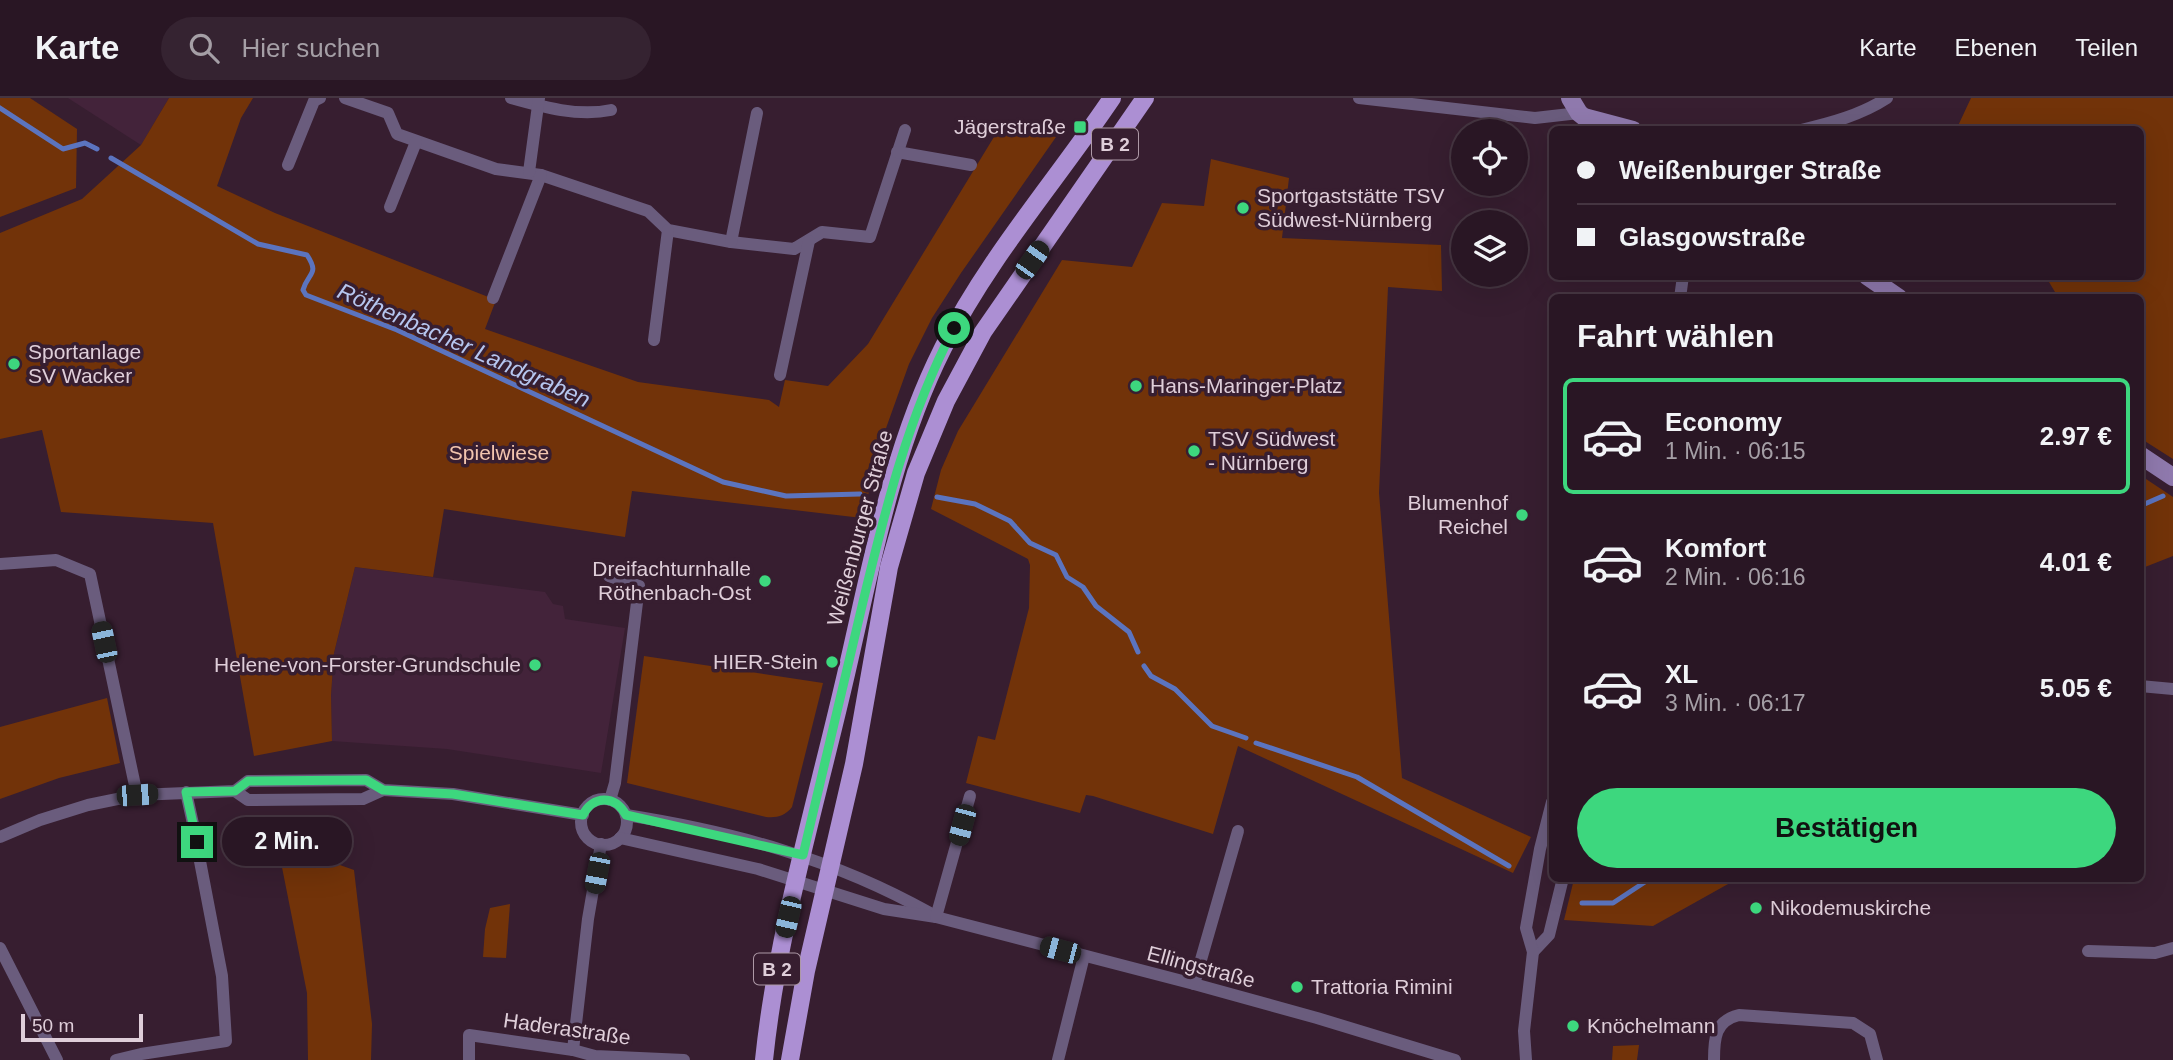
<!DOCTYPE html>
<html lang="de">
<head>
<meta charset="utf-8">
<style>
  body { margin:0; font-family:Helvetica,sans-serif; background:#352331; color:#f1f3f6; height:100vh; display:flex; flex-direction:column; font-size:26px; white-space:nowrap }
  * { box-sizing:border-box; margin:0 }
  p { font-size:23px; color:#a59fa6 }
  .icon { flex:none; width:38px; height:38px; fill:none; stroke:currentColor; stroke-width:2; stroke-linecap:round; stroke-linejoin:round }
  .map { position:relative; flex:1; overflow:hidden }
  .sheet { position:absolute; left:1549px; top:196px; width:595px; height:588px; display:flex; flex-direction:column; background:#291624; border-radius:10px; box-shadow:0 7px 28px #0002,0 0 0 2px #453541 }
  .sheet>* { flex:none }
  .top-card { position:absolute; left:1549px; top:28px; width:595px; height:154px; border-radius:10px; box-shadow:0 7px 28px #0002,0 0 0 2px #453541; display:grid; align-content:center; height:154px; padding:0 28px; background:#291624 }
  .buttons { position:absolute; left:1451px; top:21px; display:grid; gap:14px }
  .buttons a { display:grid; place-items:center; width:77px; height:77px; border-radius:50%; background:#291624; box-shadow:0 7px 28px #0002,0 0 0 2px #453541; font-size:35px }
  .scale { position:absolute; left:21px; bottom:18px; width:122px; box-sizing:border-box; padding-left:7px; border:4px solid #dfced9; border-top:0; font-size:19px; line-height:24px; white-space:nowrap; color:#dfced9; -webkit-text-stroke:5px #371e30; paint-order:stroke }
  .end { position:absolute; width:32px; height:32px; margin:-16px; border:9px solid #3dd77e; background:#111; box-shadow:0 0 0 4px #111 }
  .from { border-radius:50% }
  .bubble { position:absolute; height:49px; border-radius:24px; background:#291624; box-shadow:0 7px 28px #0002,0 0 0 2px #453541; font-size:23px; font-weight:600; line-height:49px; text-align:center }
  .car { position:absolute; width:21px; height:42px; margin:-21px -10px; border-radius:9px; box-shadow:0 0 5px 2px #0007; background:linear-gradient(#222 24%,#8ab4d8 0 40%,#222 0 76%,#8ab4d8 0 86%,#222 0) }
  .top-card b { display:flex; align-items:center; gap:24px; height:66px; font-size:26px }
  .top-card b+b { border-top:2px solid #453541 }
  .top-card i { width:18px; height:18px; background:#f1f3f6 }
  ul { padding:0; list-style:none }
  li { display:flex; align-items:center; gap:21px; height:116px; margin:0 14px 10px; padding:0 14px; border:4px solid transparent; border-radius:10px }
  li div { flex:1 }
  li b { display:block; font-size:26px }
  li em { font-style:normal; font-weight:600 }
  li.selected { border-color:#3dd77e }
  li>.icon { width:63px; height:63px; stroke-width:1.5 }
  h2 { padding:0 28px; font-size:32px; line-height:84px }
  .action { display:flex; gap:14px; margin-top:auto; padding:14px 28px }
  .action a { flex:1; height:80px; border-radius:42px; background:#3dd77e; color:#111; font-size:28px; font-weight:600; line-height:80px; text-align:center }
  header { display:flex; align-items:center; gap:42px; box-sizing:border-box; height:98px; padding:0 35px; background:#291624; border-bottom:2px solid #453541 }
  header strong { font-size:33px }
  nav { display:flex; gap:38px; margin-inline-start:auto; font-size:24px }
  .search { width:490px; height:63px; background:#352331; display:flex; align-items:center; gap:18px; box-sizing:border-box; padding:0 24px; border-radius:38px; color:#a59fa6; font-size:26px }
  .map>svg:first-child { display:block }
  .built { fill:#43233a }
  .green { fill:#723309 }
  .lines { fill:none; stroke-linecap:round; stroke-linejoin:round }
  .stream { stroke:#5b74bf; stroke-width:5 }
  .street { stroke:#6a5c7d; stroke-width:12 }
  .secondary { stroke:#8f79ad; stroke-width:18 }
  .primary { stroke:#ac8fd3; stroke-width:18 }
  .route { stroke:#3dd77e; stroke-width:9 }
  .poi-dot { fill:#3dd77e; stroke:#371e30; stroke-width:2.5 }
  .labels { text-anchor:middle; stroke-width:7; stroke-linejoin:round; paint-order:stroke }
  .shield { fill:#371e30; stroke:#ad99a6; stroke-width:2 }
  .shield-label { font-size:19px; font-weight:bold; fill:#dfced9 }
  .poi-label { font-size:21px; fill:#dfced9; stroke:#371e30; text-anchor:start }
  .park-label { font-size:21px; fill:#f2c5af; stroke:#371e30 }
  .street-label { font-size:21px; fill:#dfced9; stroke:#371e30 }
  .water-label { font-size:23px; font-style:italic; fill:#b6c6ef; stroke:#371e30 }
</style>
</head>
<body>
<header>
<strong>Karte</strong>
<div class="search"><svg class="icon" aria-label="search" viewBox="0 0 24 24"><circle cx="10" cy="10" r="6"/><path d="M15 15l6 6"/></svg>Hier suchen</div>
<nav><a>Karte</a><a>Ebenen</a><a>Teilen</a></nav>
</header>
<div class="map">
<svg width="2173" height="962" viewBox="0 0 2173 962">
  <rect width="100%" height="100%" fill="#371e30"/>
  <g class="built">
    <polygon points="68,0 169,0 141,47"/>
    <polygon points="355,469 545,494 553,506 563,508 565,521 625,530 601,675 447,651 332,643 331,597 334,555"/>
  </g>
  <g class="green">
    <polygon points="0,0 30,0 77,31 76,90 0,119"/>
    <polygon points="169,0 253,0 241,20 217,88 275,115 496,202 485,231 638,284 769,302 779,309 785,282 828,288 868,246 1000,29 1056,39 961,175 932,220 909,266 885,333 862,420 632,393 625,439 444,411 433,479 355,469 334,555 331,597 332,643 254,658 213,425 61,414 42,332 0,341 0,135 82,101 141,47"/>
    <polygon points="1971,0 2173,0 2173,361 2140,340 2140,200 2058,199 2046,179 2140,178 2140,32 1958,31 1957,30"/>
    <polygon points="1211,61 1289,80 1282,140 1441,147 1442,193 1388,189 1379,395 1402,680 1531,739 1513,775 1238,648 1213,736 1093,698 1086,697 1080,715 966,685 978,638 995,642 1029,510 1030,467 1028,461 931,411 941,372 958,333 1062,162 1132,169 1162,105 1204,108"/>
    <polygon points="2140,377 2173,399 2173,458 2140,471"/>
    <path d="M644,558L823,585L792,709C785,718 777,720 766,719L627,685Z"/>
    <polygon points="107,600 120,665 59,680 0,701 0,629"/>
    <polygon points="272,719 319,719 327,729 337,766 354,772 372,926 371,962 308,962 307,895"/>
    <polygon points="1574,781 1574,780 1737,781 1653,828 1564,822"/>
    <polygon points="510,806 506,860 483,859 485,831 490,810"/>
    <polygon points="1639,947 1637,962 1612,962 1613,948"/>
  </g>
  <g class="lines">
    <g class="stream">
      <polyline points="0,10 63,51 85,45 97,51"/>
      <path d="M111,60L258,146L307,157C320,177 308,174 303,192L306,197L397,232L723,384L786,398L860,396"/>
      <polyline points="937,399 975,406 1010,423 1030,445 1056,457 1067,479 1083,489 1096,508 1129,534 1138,554"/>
      <polyline points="2140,408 2163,398"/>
      <polyline points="1144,568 1151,578 1175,591 1212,628 1246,640"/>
      <polyline points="1256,645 1357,679 1509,768"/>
      <polyline points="1582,805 1613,805 1651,780"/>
    </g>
    <g class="street">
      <polyline points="345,0 388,15 397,36 496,71 541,77 648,113 668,132 731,144 794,151 822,134 870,139 905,32"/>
      <path d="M511,0C543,9 578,19 611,12"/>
      <polyline points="1359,0 1535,20 1579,15"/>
      <path d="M1801,32C1831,25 1861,17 1887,0"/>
      <polyline points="897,54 971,67"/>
      <polyline points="288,67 314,3 320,0"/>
      <polyline points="529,74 539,0"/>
      <polyline points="390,109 416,44"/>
      <polyline points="731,144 757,15"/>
      <polyline points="493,200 541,77"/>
      <polyline points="1680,200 1683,178"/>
      <polyline points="654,242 668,132"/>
      <polyline points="780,277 809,143"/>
      <polyline points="0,466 56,462 90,476 137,697"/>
      <polyline points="609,478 639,488 615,685 610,702"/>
      <polyline points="2140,588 2173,591"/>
      <polyline points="235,693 248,702 363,701 383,692"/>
      <polyline points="186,694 197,744"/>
      <circle cx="604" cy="724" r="23"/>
      <path d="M626,717C734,734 834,761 930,815"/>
      <polyline points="0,739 40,722 88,707 137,697 235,693 248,683 366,682 383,692 453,696 583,717"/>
      <polyline points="620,740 758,771 884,811 936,819 1194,886 1317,920 1455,962"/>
      <polyline points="936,819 970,698"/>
      <polyline points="0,850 57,962"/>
      <polyline points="2088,853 2155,855 2173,850"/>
      <polyline points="1533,854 1549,837 1563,780"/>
      <polyline points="1194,886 1238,733"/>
      <polyline points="573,952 588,821 601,746"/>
      <polyline points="116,962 141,956 226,943 222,878 199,758"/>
      <polyline points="469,962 469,937 573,952 595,958 684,962"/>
      <polyline points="1058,962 1084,858"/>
      <polyline points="1526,962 1524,933 1533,854 1526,830 1540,751 1552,704"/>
      <path d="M1714,962C1714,940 1715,923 1739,917L1853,925L1870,936L1877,962"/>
    </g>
    <g class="secondary">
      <polyline points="1570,0 1579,15 1584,19 1633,32"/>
      <polyline points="1867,178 1899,200"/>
      <polyline points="2140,357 2173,379"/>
    </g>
    <g class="primary">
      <path d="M764,962C777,836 814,713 843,589C870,476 890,355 943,250C988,160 1056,83 1112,0"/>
      <polyline points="790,962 806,873 854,666 889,469 916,375 946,303 983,234 1145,0"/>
    </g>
  </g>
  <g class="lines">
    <path class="route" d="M197,744L186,694L235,693L248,683L366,682L383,692L453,696L583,717C593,697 615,697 626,717L803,757C822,674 842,591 862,508C885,412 908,318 954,230"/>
  </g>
  <g class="poi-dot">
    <rect x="1073" y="22" width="14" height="14" rx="3.5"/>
    <circle cx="1243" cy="110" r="7"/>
    <circle cx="14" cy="266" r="7"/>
    <circle cx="1136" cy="288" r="7"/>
    <circle cx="1194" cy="353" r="7"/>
    <circle cx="1522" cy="417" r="7"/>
    <circle cx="765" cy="483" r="7"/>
    <circle cx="832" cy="564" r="7"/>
    <circle cx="535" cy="567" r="7"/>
    <circle cx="1756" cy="810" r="7"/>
    <circle cx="1297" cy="889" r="7"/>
    <circle cx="1573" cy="928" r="7"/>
  </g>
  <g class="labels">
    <g class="shield">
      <rect x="1092" y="30.5" width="46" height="31" rx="5"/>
      <rect x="754" y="855.5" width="46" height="31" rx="5"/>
    </g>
    <g class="shield-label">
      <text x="1115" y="53">B 2</text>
      <text x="777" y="878">B 2</text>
    </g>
    <g class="poi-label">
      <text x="1066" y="36" text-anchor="end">Jägerstraße</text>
      <text x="1257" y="105">Sportgaststätte TSV<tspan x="1257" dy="24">Südwest-Nürnberg</tspan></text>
      <text x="28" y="261">Sportanlage<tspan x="28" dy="24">SV Wacker</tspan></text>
      <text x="1150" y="295">Hans-Maringer-Platz</text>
      <text x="1208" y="348">TSV Südwest<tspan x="1208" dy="24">- Nürnberg</tspan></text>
      <text x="1508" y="412" text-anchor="end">Blumenhof<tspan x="1508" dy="24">Reichel</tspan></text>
      <text x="751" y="478" text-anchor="end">Dreifachturnhalle<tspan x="751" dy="24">Röthenbach-Ost</tspan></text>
      <text x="818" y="571" text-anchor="end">HIER-Stein</text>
      <text x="521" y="574" text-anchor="end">Helene-von-Forster-Grundschule</text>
      <text x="1770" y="817">Nikodemuskirche</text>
      <text x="1311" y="896">Trattoria Rimini</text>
      <text x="1587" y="935">Knöchelmann</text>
    </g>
    <g class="park-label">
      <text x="499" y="362">Spielwiese</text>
    </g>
    <g class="street-label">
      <text transform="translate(860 430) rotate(-75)" y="7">Weißenburger Straße</text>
      <text transform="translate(1201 869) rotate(15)" y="7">Ellingstraße</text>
      <text transform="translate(567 931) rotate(8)" y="7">Haderastraße</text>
    </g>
    <g class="water-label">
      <text transform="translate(464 247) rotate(24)" y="8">Röthenbacher Landgraben</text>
    </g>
  </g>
</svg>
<div class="buttons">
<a><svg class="icon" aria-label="locate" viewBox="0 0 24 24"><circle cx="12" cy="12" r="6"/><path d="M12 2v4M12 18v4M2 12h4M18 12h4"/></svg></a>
<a><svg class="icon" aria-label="layers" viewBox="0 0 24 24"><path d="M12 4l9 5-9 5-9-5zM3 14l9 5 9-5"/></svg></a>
</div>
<div class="scale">50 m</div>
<i class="end from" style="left:954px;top:230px"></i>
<i class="end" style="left:197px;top:744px"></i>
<div class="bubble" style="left:222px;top:719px;width:130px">2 Min.</div>
<i class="car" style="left:1032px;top:162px;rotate:35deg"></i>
<i class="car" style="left:104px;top:544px;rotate:348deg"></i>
<i class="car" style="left:137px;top:697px;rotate:86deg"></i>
<i class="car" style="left:962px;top:727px;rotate:195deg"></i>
<i class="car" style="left:597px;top:775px;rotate:191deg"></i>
<i class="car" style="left:788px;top:819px;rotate:193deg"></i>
<i class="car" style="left:1060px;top:852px;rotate:285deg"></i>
<div class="top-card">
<b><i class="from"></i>Weißenburger Straße</b>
<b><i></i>Glasgowstraße</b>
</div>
<section class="sheet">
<h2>Fahrt wählen</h2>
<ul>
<li class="selected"><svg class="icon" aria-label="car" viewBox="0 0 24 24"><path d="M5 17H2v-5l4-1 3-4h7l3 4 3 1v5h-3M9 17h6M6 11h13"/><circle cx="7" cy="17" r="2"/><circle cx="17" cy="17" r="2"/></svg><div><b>Economy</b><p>1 Min. · 06:15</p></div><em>2.97 €</em></li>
<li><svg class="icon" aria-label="car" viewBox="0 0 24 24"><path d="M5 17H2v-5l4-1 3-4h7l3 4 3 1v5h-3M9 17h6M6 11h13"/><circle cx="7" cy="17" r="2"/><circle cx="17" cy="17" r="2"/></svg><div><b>Komfort</b><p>2 Min. · 06:16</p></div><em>4.01 €</em></li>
<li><svg class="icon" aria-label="car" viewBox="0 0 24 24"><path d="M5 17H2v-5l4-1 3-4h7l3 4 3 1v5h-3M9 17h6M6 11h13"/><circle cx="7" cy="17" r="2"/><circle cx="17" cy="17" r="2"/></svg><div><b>XL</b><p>3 Min. · 06:17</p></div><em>5.05 €</em></li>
</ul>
<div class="action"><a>Bestätigen</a></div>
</section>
</div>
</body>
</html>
